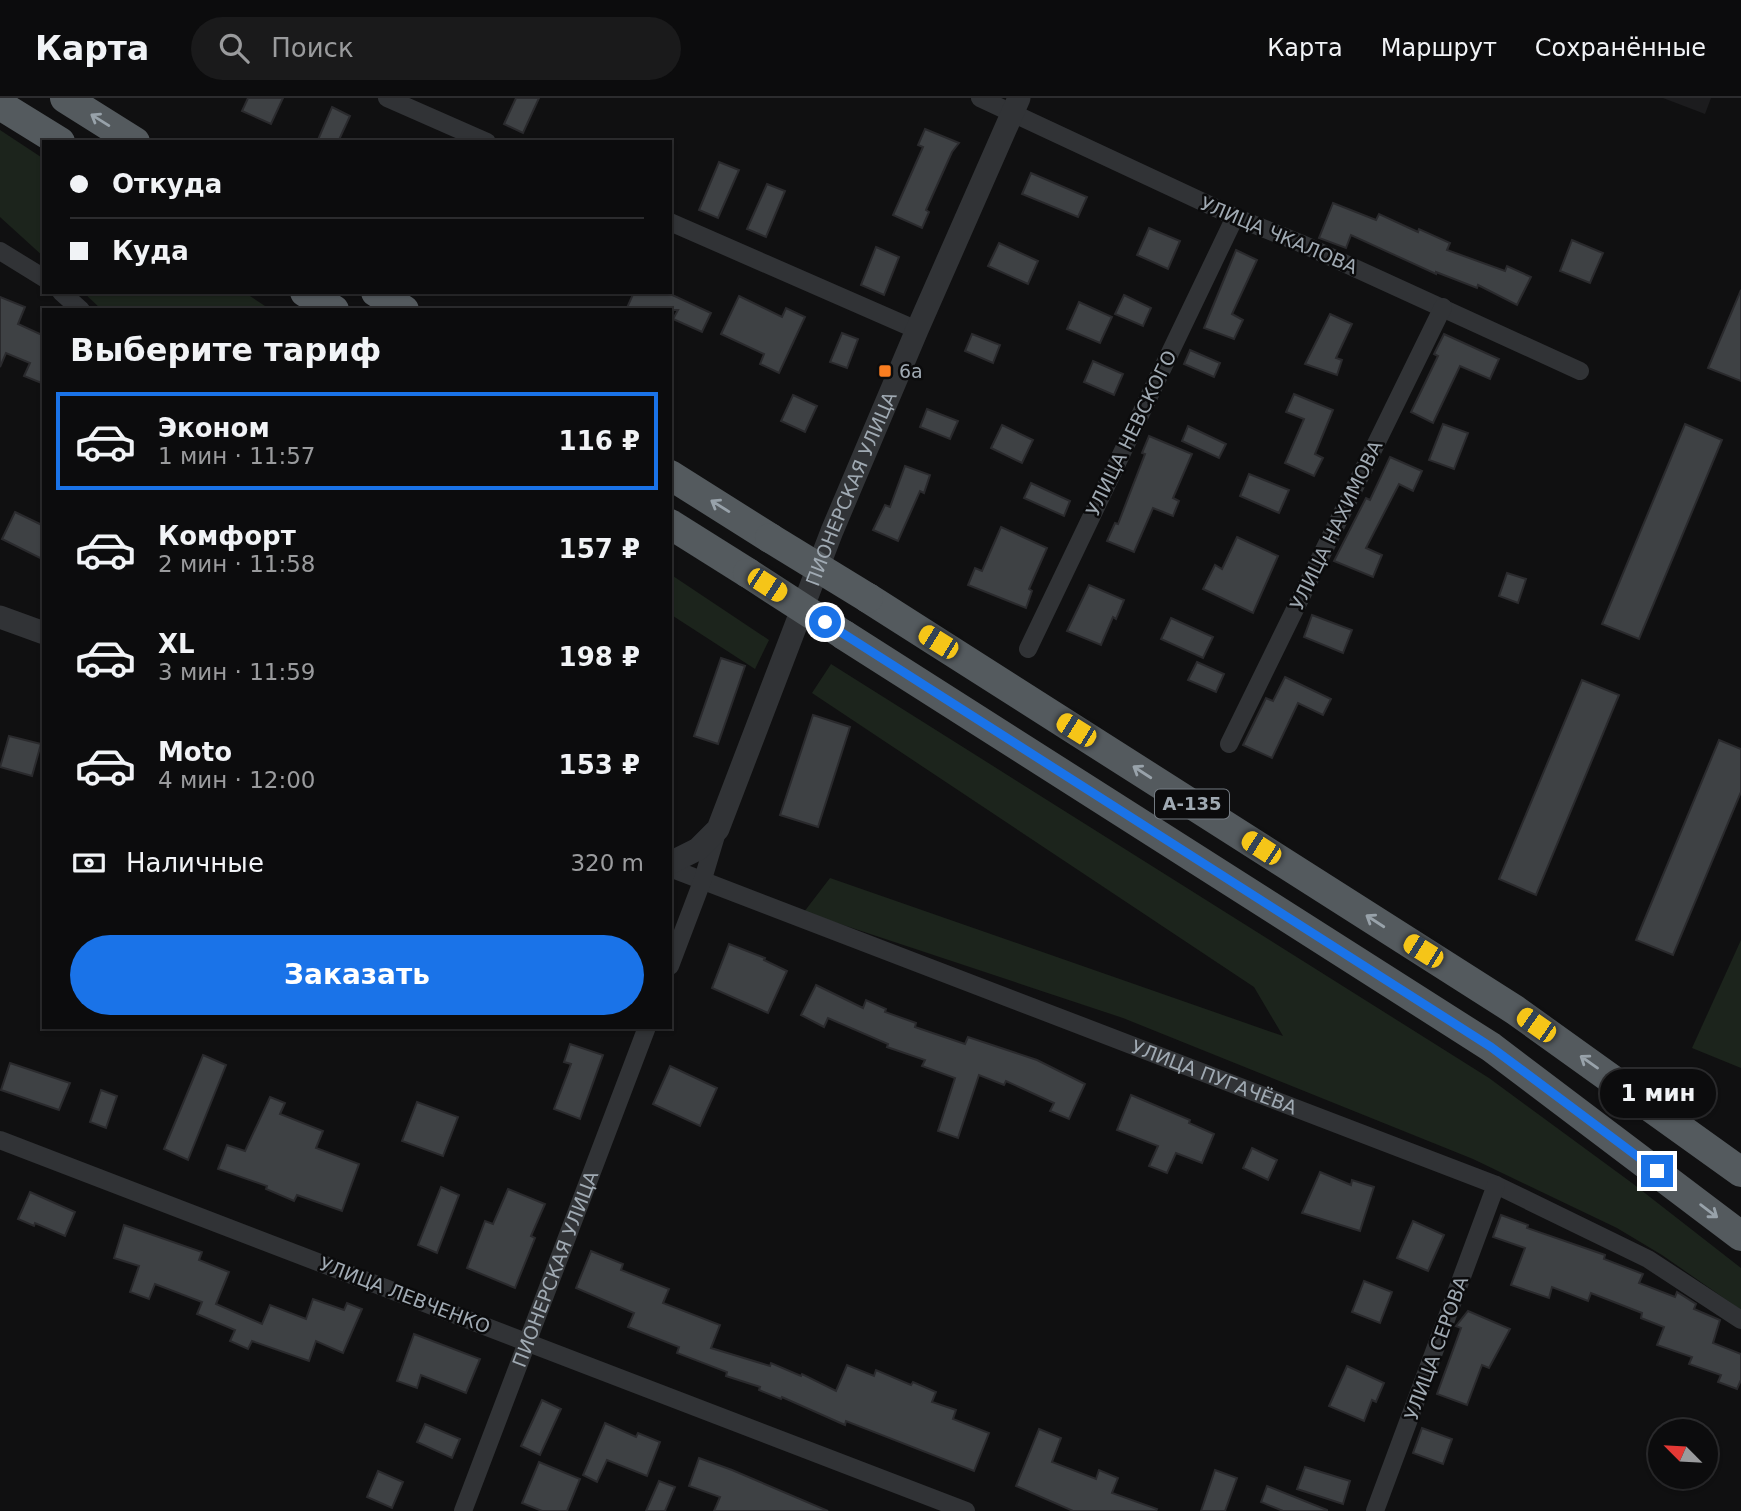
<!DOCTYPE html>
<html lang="ru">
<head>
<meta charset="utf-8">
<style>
  body { margin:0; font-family:"DejaVu Sans",sans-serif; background:#1a1a1b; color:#f1f3f6; height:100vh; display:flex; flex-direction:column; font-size:26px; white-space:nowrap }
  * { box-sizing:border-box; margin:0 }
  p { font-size:23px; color:#9a9b9d }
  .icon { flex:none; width:38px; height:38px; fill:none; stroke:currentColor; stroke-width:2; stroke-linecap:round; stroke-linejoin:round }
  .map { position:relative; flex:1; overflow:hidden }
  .side { position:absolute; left:42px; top:210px; width:630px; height:721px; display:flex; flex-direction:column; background:#0c0c0d; border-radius:0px; box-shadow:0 2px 5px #0004,0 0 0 2px #2c2c2e }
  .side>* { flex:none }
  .banner { position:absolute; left:42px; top:42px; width:630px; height:154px; border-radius:0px; box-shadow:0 2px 5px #0004,0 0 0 2px #2c2c2e; display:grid; align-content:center; height:154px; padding:0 28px; background:#0c0c0d }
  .needle { width:46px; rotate:294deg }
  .controls { position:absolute; left:1648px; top:1321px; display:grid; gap:14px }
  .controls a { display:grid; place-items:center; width:70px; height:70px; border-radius:50%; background:#0c0c0d; box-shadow:0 2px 5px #0004,0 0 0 2px #2c2c2e; font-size:35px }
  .end { position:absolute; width:32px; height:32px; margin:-16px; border:9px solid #1a73e8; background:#fff; box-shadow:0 0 0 4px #fff }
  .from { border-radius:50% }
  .bubble { position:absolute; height:49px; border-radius:24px; background:#0c0c0d; box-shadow:0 2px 5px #0004,0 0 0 2px #2c2c2e; font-size:23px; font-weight:800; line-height:49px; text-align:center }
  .car { position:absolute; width:21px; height:42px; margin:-21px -10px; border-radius:9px; box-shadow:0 0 5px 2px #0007; background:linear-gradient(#f5c518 24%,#345 0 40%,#f5c518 0 76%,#345 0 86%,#f5c518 0) }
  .banner b { display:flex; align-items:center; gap:24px; height:66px; font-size:26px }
  .banner b+b { border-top:2px solid #2c2c2e }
  .banner i { width:18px; height:18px; background:#f1f3f6 }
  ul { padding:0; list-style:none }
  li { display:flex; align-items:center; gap:21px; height:98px; margin:0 14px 10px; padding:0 14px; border:4px solid transparent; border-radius:0px }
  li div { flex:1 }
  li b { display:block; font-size:26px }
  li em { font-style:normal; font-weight:800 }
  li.selected { border-color:#1a73e8 }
  li>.icon { width:63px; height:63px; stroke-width:1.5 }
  h2 { padding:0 28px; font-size:32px; line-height:84px }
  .pay { display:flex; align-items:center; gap:18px; height:77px; padding:0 28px; font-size:26px }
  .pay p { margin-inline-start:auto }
  .button { display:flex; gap:14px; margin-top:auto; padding:14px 28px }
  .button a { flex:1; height:80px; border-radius:42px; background:#1a73e8; color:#fff; font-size:28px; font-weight:800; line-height:80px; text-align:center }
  header { display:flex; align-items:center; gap:42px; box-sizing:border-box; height:98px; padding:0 35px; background:#0c0c0d; border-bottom:2px solid #2c2c2e }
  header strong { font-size:33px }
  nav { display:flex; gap:38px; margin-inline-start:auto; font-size:24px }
  .search { width:490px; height:63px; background:#1a1a1b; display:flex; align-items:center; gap:18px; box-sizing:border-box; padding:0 24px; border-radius:38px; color:#9a9b9d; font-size:26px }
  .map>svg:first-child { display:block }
  .built { fill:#1c1c1e }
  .green { fill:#1c241c }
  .building { fill:#3e4144; stroke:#2a2a2d; stroke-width:2 }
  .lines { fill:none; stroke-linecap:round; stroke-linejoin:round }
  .minor { stroke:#313336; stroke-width:18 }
  .tertiary { stroke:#313336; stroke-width:23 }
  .trunk { stroke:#545a5e; stroke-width:30 }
  .trunk-bridge { stroke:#545a5e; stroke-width:30 }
  .oneway { stroke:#98a2aa }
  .route { stroke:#1a73e8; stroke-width:9 }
  .poi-dot { fill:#f97d20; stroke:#0b0b0c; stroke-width:2.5 }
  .labels { text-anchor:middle; stroke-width:5; stroke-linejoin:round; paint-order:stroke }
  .shield { fill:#0b0b0c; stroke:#737a81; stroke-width:2 }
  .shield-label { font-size:18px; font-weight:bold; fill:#a0aab3 }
  .street-label { font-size:19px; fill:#a0aab3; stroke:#0b0b0c }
  .poi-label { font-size:19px; fill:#a0aab3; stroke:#0b0b0c; text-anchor:start }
</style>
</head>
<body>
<header>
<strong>Карта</strong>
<div class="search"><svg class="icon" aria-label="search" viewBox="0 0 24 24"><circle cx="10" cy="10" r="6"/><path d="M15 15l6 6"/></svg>Поиск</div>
<nav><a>Карта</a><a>Маршрут</a><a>Сохранённые</a></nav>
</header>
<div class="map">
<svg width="1741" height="1413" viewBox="0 0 1741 1413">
  <rect width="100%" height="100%" fill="#101011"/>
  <polygon class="built" points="1663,0 1711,0 1705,16"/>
  <g class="green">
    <polygon points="0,32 44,61 44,159 0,119"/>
    <polygon points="83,194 244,194 271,212 102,212"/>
    <polygon points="670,476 769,542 755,571 670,516"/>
    <polygon points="831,566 1489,980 1632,1085 1741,1170 1741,1212 1662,1157 1617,1130 1473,1061 1123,920 804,814 830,780 1283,938 1254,889 812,595"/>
    <polygon points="1741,842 1741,970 1692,950"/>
  </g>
  <g class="building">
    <polygon points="248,0 283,0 271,26 242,13"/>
    <polygon points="516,0 539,0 523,35 504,26"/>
    <polygon points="332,9 350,18 338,44 317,44"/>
    <polygon points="925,31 959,45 952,54 926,112 929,114 922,130 893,117 923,49 918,47"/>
    <polygon points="719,64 739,72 718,120 699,112"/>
    <polygon points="1031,75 1087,99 1078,119 1022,96"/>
    <polygon points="767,86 785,93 766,139 747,131"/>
    <polygon points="1333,105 1376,122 1379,116 1418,134 1419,131 1450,145 1447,152 1505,173 1507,168 1531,179 1517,207 1478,187 1477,190 1436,174 1436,176 1351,137 1346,150 1319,140"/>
    <polygon points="1149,130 1180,143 1168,171 1137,157"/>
    <polygon points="1572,142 1603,155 1590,185 1560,173"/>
    <polygon points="999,145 1038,163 1028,186 988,168"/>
    <polygon points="876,149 899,159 884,197 861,187"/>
    <polygon points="1236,152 1257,162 1232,216 1243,222 1234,241 1204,230"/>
    <polygon points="1741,192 1741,283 1708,270"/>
    <polygon points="634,194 666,194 711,215 702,234 673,221 678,212 626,212"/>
    <polygon points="1124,197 1151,210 1143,228 1115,216"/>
    <polygon points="739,198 782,219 786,210 805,219 779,275 760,266 764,256 721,236"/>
    <polygon points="0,199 25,209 18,226 42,237 44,234 44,286 24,278 30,265 6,255 0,269"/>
    <polygon points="1079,204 1112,219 1100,245 1067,231"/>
    <polygon points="1330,216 1352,226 1336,260 1342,262 1337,277 1305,266"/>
    <polygon points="842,235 858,241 847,270 830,264"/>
    <polygon points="972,236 1000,247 993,265 965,253"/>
    <polygon points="1444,236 1499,261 1490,281 1460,268 1433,325 1411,314 1438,258 1434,256"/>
    <polygon points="1190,252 1220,265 1214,279 1184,266"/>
    <polygon points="1093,263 1123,276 1114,297 1084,284"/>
    <polygon points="1294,296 1333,312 1315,356 1323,360 1314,378 1285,365 1304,321 1286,314"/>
    <polygon points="793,297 817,308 805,334 781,323"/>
    <polygon points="927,311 958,323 950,341 920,329"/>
    <polygon points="1443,326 1468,335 1454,371 1429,362"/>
    <polygon points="1685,326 1722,342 1639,541 1602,526"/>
    <polygon points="1002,327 1033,342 1022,365 991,350"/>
    <polygon points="1188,328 1226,346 1219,360 1182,343"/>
    <polygon points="1149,338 1192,356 1173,400 1179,403 1173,418 1153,410 1134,454 1107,443 1115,425 1118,426 1145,356 1142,355"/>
    <polygon points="1390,359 1422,373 1413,393 1399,386 1366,450 1382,457 1373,479 1334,463 1366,400 1370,402"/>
    <polygon points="905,368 930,377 924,395 920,393 898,443 873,432 885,407 890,409"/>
    <polygon points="1249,376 1289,392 1279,415 1240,398"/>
    <polygon points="1031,385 1070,403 1064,418 1024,400"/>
    <polygon points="15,414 44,428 44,462 2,441"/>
    <polygon points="1001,429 1047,450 1029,491 1032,493 1026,510 968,487 975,470 982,473"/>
    <polygon points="1237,439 1278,458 1253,515 1203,491 1215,467 1222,471"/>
    <polygon points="1507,475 1526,481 1518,505 1499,498"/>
    <polygon points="1089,487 1124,502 1116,521 1113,519 1101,547 1067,533"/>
    <polygon points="1312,517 1352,532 1343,555 1304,539"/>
    <polygon points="1171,520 1213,539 1203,560 1161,541"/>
    <polygon points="721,560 745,568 718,646 694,638"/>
    <polygon points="1197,564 1224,576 1216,594 1188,582"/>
    <polygon points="1285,579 1331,601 1323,617 1298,605 1272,660 1243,647 1266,600 1273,603"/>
    <polygon points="1582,582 1619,597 1536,797 1499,781"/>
    <polygon points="813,617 850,629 818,729 780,717"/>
    <polygon points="9,638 41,646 32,678 0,669"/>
    <polygon points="1719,642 1741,651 1741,694 1673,857 1636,842"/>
    <polygon points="729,846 765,860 764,862 787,873 768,915 712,890"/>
    <polygon points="816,887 863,910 866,902 886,911 885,914 916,925 915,929 965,946 968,939 1037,962 1085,986 1069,1021 1050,1013 1054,1005 1006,983 1004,987 979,977 958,1040 938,1033 955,980 922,968 925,962 887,949 888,946 828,920 824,929 801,917"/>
    <polygon points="570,946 603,957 580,1021 554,1011 571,966 564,964"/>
    <polygon points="203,957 226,967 188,1062 164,1051"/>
    <polygon points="10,965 70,985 59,1012 1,992"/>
    <polygon points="670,968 717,990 700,1028 653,1006"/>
    <polygon points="101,992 117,998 106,1030 90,1024"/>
    <polygon points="1131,997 1190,1022 1189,1025 1214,1036 1202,1065 1176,1055 1167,1075 1149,1068 1158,1048 1117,1032"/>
    <polygon points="270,999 285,1005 280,1016 323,1033 316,1050 359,1066 342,1113 297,1097 294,1103 266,1091 267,1088 218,1071 227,1047 245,1053"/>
    <polygon points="417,1004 458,1019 443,1058 402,1043"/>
    <polygon points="1252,1050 1277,1062 1268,1082 1243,1070"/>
    <polygon points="1320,1074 1351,1087 1352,1082 1374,1089 1360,1133 1302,1115"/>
    <polygon points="441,1089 459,1097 437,1155 418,1147"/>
    <polygon points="508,1091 545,1106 531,1138 535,1140 515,1190 467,1170 485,1123 493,1126"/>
    <polygon points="30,1094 75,1114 65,1138 35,1125 34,1128 18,1121"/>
    <polygon points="1501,1117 1528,1127 1527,1130 1605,1157 1604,1161 1643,1176 1639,1185 1675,1199 1677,1194 1696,1206 1694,1211 1720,1222 1713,1245 1741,1256 1741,1282 1737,1291 1718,1284 1721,1277 1689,1266 1692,1259 1657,1247 1664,1229 1641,1220 1642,1215 1591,1195 1588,1203 1552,1189 1549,1200 1511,1187 1525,1150 1493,1139"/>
    <polygon points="1413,1123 1444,1137 1428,1173 1397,1160"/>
    <polygon points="124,1127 202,1154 199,1162 229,1174 216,1206 262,1226 270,1207 306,1221 313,1201 344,1212 347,1205 362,1211 343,1255 316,1243 309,1263 252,1243 248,1251 230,1243 235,1232 197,1216 202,1204 155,1186 149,1201 130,1194 139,1168 114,1160"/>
    <polygon points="591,1153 623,1166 621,1172 669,1191 663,1205 720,1227 711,1250 770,1268 771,1265 801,1278 802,1276 836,1293 847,1267 874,1278 876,1272 911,1287 913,1284 936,1294 932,1304 956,1312 953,1321 989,1335 974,1373 846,1323 845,1327 782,1299 781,1301 759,1292 760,1289 726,1278 727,1274 677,1255 679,1249 628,1229 634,1215 576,1190"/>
    <polygon points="1364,1183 1392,1194 1380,1225 1352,1214"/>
    <polygon points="1468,1213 1510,1231 1489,1270 1482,1267 1467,1307 1437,1296 1461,1230 1456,1228"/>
    <polygon points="414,1236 480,1261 466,1295 421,1277 417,1290 397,1283"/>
    <polygon points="1347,1268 1384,1285 1376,1304 1372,1302 1364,1323 1329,1308"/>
    <polygon points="542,1302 561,1311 540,1357 521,1348"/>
    <polygon points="605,1325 636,1339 638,1335 660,1344 647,1378 607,1362 597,1384 583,1377"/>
    <polygon points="425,1326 460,1341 452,1360 417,1344"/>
    <polygon points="1422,1330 1452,1341 1443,1366 1413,1355"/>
    <polygon points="1039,1331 1061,1340 1052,1364 1096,1381 1099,1372 1118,1380 1112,1395 1157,1411 1156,1413 1073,1413 1016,1388"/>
    <polygon points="699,1360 732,1372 828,1413 714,1413 720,1399 689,1388"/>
    <polygon points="539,1364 580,1381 567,1413 542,1413 522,1405"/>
    <polygon points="1305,1369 1350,1383 1343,1406 1297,1391"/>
    <polygon points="1215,1372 1237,1380 1225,1413 1201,1413"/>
    <polygon points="378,1373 403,1384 392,1410 367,1399"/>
    <polygon points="659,1383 675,1389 665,1413 646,1413"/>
    <polygon points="1267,1388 1327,1412 1327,1413 1283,1413 1261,1404"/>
  </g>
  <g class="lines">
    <g class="minor">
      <polyline points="387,0 487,44"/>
      <polyline points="980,0 1235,119 1300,145 1580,273"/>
      <polyline points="670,124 917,232"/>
      <polyline points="0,153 44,180"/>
      <polyline points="61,194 81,212"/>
      <polyline points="1028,551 1235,119"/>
      <polyline points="1229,646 1443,209"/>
      <path id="s1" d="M670,770L1496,1087L1648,1161L1741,1222"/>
      <polyline points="670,868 703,781 718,731"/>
      <polyline points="0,1042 966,1413"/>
      <path id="s2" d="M463,1413L647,929"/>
      <polyline points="1375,1413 1496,1087"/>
    </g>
    <g class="tertiary">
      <polyline points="0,519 44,535"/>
      <path id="s3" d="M670,765L698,751L718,731L832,433L917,232L1019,0"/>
    </g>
    <g class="trunk">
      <polyline points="65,0 135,44"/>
      <polyline points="0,7 60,44"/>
      <polyline points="305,194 334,212"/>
      <polyline points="376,194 404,212"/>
      <polyline points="670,377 770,440"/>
      <polyline points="670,426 748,475"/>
      <polyline points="868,500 1515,912 1741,1074"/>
      <polyline points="844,537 1491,949 1741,1138"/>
    </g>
    <g class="trunk-bridge">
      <polyline points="770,440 868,500"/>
      <polyline points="748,475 844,537"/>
    </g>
  </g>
  <defs><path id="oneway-shaft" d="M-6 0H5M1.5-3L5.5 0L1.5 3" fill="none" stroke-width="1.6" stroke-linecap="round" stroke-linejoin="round" transform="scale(1.75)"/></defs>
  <g class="oneway">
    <use href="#oneway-shaft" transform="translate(100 22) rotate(-148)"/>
    <use href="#oneway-shaft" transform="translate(720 408) rotate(-148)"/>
    <use href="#oneway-shaft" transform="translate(1142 674) rotate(-147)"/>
    <use href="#oneway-shaft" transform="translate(1375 823) rotate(-147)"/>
    <use href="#oneway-shaft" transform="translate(1589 964) rotate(-145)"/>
    <use href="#oneway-shaft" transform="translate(1709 1113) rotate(37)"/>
  </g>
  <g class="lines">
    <polyline class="route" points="825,524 1491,949 1657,1073"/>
  </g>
  <rect class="poi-dot" x="878" y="266" width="14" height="14" rx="3.5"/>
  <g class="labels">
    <rect class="shield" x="1155" y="691.5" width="74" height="29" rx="5"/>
    <g class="shield-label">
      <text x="1192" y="712">А-135</text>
    </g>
    <g class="street-label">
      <text transform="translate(1279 137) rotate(23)" y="7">УЛИЦА ЧКАЛОВА</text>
      <text transform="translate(1131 335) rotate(-64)" y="7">УЛИЦА НЕВСКОГО</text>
      <text dy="7" stroke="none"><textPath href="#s3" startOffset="425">ПИОНЕРСКАЯ УЛИЦА</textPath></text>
      <text transform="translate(1336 427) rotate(-64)" y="7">УЛИЦА НАХИМОВА</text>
      <text dy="7" stroke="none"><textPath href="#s1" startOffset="583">УЛИЦА ПУГАЧЁВА</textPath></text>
      <text dy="7" stroke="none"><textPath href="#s2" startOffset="259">ПИОНЕРСКАЯ УЛИЦА</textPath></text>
      <text transform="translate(405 1197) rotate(21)" y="7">УЛИЦА ЛЕВЧЕНКО</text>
      <text transform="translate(1436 1250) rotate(-70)" y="7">УЛИЦА СЕРОВА</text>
    </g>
    <g class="poi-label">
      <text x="899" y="280">6а</text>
    </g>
  </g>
</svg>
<div class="controls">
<a><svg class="needle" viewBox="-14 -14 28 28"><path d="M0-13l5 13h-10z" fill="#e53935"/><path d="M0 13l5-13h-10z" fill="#9a9b9d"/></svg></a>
</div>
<i class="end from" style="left:825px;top:524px"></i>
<i class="end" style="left:1657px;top:1073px"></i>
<div class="bubble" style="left:1600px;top:971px;width:116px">1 мин</div>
<i class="car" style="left:767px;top:487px;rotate:123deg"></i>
<i class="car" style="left:938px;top:544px;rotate:302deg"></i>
<i class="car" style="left:1076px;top:632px;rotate:302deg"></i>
<i class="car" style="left:1261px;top:750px;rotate:303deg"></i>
<i class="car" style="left:1423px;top:853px;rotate:302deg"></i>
<i class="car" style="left:1536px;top:927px;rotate:305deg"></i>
<div class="banner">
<b><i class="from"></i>Откуда</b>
<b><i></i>Куда</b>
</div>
<section class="side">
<h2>Выберите тариф</h2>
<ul>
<li class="selected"><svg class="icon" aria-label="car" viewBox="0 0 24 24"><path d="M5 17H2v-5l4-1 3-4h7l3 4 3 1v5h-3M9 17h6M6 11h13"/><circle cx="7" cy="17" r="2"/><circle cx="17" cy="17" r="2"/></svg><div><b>Эконом</b><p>1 мин · 11:57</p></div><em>116 ₽</em></li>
<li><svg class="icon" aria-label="car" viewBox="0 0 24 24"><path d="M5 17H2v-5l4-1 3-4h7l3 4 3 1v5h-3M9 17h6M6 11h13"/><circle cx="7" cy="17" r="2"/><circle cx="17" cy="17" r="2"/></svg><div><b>Комфорт</b><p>2 мин · 11:58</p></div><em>157 ₽</em></li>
<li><svg class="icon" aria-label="car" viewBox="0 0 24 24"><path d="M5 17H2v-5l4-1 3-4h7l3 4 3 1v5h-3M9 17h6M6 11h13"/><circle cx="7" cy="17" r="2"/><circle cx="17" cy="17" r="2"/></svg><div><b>XL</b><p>3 мин · 11:59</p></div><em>198 ₽</em></li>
<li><svg class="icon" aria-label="car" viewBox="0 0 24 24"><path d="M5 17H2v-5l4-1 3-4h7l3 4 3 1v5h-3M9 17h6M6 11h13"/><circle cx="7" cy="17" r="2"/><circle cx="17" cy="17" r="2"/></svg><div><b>Moto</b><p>4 мин · 12:00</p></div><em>153 ₽</em></li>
</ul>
<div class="pay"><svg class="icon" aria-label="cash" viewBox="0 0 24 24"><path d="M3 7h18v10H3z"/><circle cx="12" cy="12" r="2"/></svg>Наличные<p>320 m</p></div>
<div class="button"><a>Заказать</a></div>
</section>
</div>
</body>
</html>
